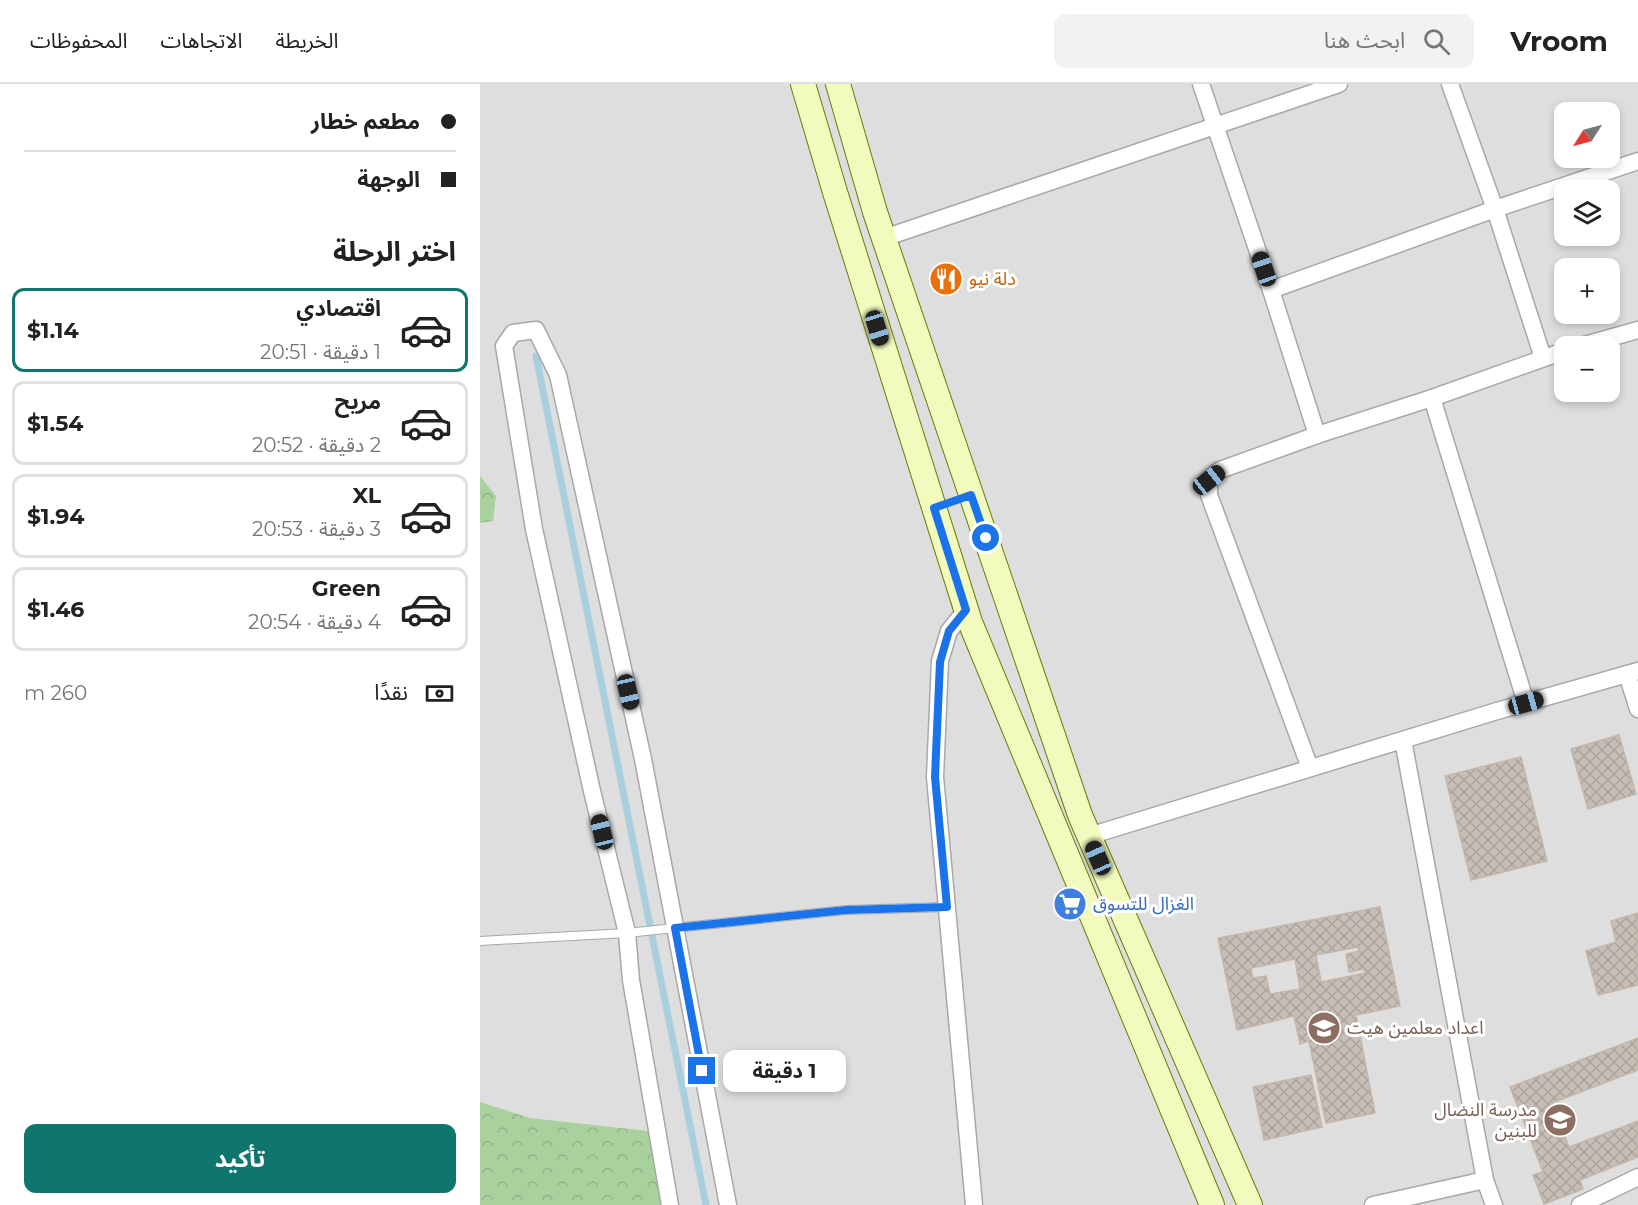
<!DOCTYPE html>
<html lang="ar">
<head>
<meta charset="utf-8">
<style>
  body { margin:0; font-family:Montserrat,"Noto Sans Arabic",sans-serif; background:#f2f2f2; color:#222; direction:rtl; height:100vh; display:flex; flex-direction:column; font-size:22px; white-space:nowrap }
  * { box-sizing:border-box; margin:0 }
  p { font-size:20px; color:#767676 }
  .icon { flex:none; width:33px; height:33px; fill:none; stroke:currentColor; stroke-width:2; stroke-linecap:round; stroke-linejoin:round }
  .map { position:relative; flex:1; overflow:hidden; direction:ltr }
  .sheet { display:flex; flex-direction:column; background:#fff; width:480px }
  .sheet>* { flex:none }
  .banner { display:grid; align-content:center; height:132px; padding:0 24px; background:#fff }
  .needle { width:39px; rotate:234deg }
  .fabs { position:absolute; left:1074px; top:18px; display:grid; gap:12px }
  .fabs a { display:grid; place-items:center; width:66px; height:66px; border-radius:12px; background:#fff; box-shadow:0 3px 9px #0003; font-size:30px }
  .end { position:absolute; width:27px; height:27px; margin:-14px; border:8px solid #1a73e8; background:#fff; box-shadow:0 0 0 3px #fff }
  .from { border-radius:50% }
  .bubble { position:absolute; height:42px; border-radius:12px; background:#fff; box-shadow:0 3px 9px #0003; font-size:20px; font-weight:700; line-height:42px; text-align:center; direction:rtl }
  .car { position:absolute; width:18px; height:36px; margin:-18px -9px; border-radius:8px; box-shadow:0 0 4px 2px #0007; background:linear-gradient(#222 24%,#8ab4d8 0 40%,#222 0 76%,#8ab4d8 0 86%,#222 0) }
  .banner b { display:flex; align-items:center; gap:21px; height:57px; font-size:22px }
  .banner b+b { border-top:2px solid #e0e0e0 }
  .banner i { width:15px; height:15px; background:#222 }
  ul { padding:0; list-style:none }
  li { display:flex; align-items:center; gap:18px; height:84px; margin:0 12px 9px; padding:0 12px; border:3px solid #e0e0e0; border-radius:12px }
  li div { flex:1 }
  li b { display:block; font-size:22px }
  li em { font-style:normal; font-weight:700 }
  li.on { border-color:#0f766e }
  li>.icon { width:54px; height:54px; stroke-width:1.5 }
  h2 { padding:0 24px; font-size:27px; line-height:72px }
  .pay { display:flex; align-items:center; gap:15px; height:66px; padding:0 24px; font-size:22px }
  .pay p { margin-inline-start:auto }
  .action { display:flex; gap:12px; margin-top:auto; padding:12px 24px }
  .action a { flex:1; height:69px; border-radius:12px; background:#0f766e; color:#fff; font-size:24px; font-weight:700; line-height:69px; text-align:center }
  header { display:flex; align-items:center; gap:36px; box-sizing:border-box; height:84px; padding:0 30px; background:#fff; border-bottom:2px solid #e0e0e0 }
  header strong { font-size:28px }
  nav { display:flex; gap:33px; margin-inline-start:auto; font-size:21px }
  .search { width:420px; height:54px; background:#f2f2f2; display:flex; align-items:center; gap:15px; box-sizing:border-box; padding:0 21px; border-radius:12px; color:#767676; font-size:22px }
  main { display:flex; flex:1; min-height:0 }
  .map>svg:first-child { display:block }
  .residential { fill:#dfdede; fill-rule:evenodd }
  .forest { fill:url(#forest-crowns) }
  .lines { fill:none; stroke-linecap:round; stroke-linejoin:round }
  .stream { stroke:#a9cfdf; stroke-width:7 }
  .building { fill:url(#building-cross-hatch); stroke:#c4b7aa; stroke-width:1.5; fill-rule:evenodd }
  .lane-casing { stroke:#a8a8a8; stroke-width:10 }
  .street-casing { stroke:#a8a8a8; stroke-width:19 }
  .secondary-casing { stroke:#687c04; stroke-width:26 }
  .lane { stroke:#fff; stroke-width:8 }
  .street { stroke:#fff; stroke-width:16 }
  .secondary { stroke:#f3fabe; stroke-width:24 }
  .route { stroke:#1a73e8; stroke-width:8 }
  .labels { text-anchor:middle; stroke-width:6; stroke-linejoin:round; paint-order:stroke }
  .food-label { font-size:18px; fill:#c56008; stroke:#fff; text-anchor:start }
  .shop-label { font-size:18px; fill:#366cbe; stroke:#fff; text-anchor:start }
  .education-label { font-size:18px; fill:#785e54; stroke:#fff; text-anchor:start }
</style>
</head>
<body>
<header>
<strong>Vroom</strong>
<div class="search"><svg class="icon" aria-label="search" viewBox="0 0 24 24"><circle cx="10" cy="10" r="6"/><path d="M15 15l6 6"/></svg>ابحث هنا</div>
<nav><a>الخريطة</a><a>الاتجاهات</a><a>المحفوظات</a></nav>
</header>
<main>
<div class="map">
<svg width="1158" height="1121" viewBox="0 0 1158 1121">
  <defs>
    <pattern id="forest-crowns" width="20" height="18" patternUnits="userSpaceOnUse" patternTransform="scale(1.5)"><rect width="20" height="18" fill="#a9d19d"/><path d="M2 6a3 3 0 1 1 6 0M12 15a3 3 0 1 1 6 0" fill="none" stroke="#91b387"/></pattern>
    <pattern id="building-cross-hatch" width="8" height="8" patternUnits="userSpaceOnUse" patternTransform="scale(1.5)"><rect width="8" height="8" fill="#c7beb7"/><path d="M0 0l8 8M0 8l8-8" fill="none" stroke="#aba39d"/></pattern>
  </defs>
  <rect width="100%" height="100%" fill="#f2efe8"/>
  <path class="residential" d="M0,0H1158V1121H0ZM1084,28H1130V74H1084ZM1084,106H1130V152H1084ZM1084,184H1130V230H1084ZM1084,262H1130V308H1084Z"/>
  <g class="forest">
    <polygon points="0,392 16,412 13,437 0,439"/>
    <polygon points="0,1018 50,1034 168,1047 188,1121 0,1121"/>
  </g>
  <g class="lines">
    <polyline class="stream" points="56,272 226,1121"/>
  </g>
  <g class="building">
    <polygon points="1139,651 1156,710 1108,725 1091,665"/>
    <polygon points="1041,673 1067,777 991,796 965,692"/>
    <path d="M900,823L920,922L876,931L895,1029L846,1039L829,957L820,960L814,932L757,946L738,854ZM878,863L879,867L866,870L869,888L884,885L885,889L841,898L836,871ZM815,875L820,905L790,910L786,892L773,894L771,884Z"/>
    <polygon points="1158,829 1158,901 1118,911 1106,867 1136,858 1131,837"/>
    <polygon points="1158,954 1158,986 1072,1019 1089,1063 1158,1037 1158,1073 1100,1096 1103,1105 1064,1120 1053,1091 1063,1088 1030,1003"/>
    <polygon points="831,991 842,1043 784,1056 773,1003"/>
  </g>
  <g class="lines">
    <g class="lane-casing">
      <polyline id="lane" points="0,857 147,849 366,826 467,823"/>
    </g>
    <g class="street-casing">
      <g id="street">
        <polyline points="721,0 791,206 837,351"/>
        <polyline points="970,0 1015,125 1063,274"/>
        <polyline points="404,154 859,0"/>
        <polyline points="791,206 1015,125 1158,77"/>
        <polyline points="1101,262 1158,246"/>
        <polyline points="952,314 1046,619"/>
        <polyline points="486,526 469,547 460,577 455,693 494,1121"/>
        <polyline points="1147,590 1158,625"/>
        <polyline points="923,656 1005,1096 1014,1121"/>
        <polyline points="830,684 729,411 729,395 740,386 837,351 952,314 1084,267"/>
        <polyline points="609,752 1017,627 1158,587"/>
        <polyline points="190,1121 151,896 147,849 112,707 54,445 24,262 33,249 56,246 78,291 163,675 248,1121"/>
        <polyline points="893,1121 1005,1096"/>
        <polyline points="1100,1121 1158,1093"/>
      </g>
    </g>
    <g class="secondary-casing">
      <g id="secondary">
        <polyline points="323,0 355,108 490,538 732,1121"/>
        <polyline points="358,0 395,128 600,731 770,1121"/>
      </g>
    </g>
    <use href="#lane" class="lane"/>
    <use href="#street" class="street"/>
    <use href="#secondary" class="secondary"/>
  </g>
  <g class="lines">
    <polyline class="route" points="222,987 195,844 366,826 467,823 455,693 460,578 469,547 486,526 454,424 491,411 506,454"/>
  </g>
  <defs>
    <g id="restaurant-disc" transform="scale(1.725)"><circle r="9.5" fill="#e8710a" stroke="#fff"/><path d="M-5-6h1v4h1v-4h1v4h1v-4h1v5L-1.5 .5V6h-2V.5L-5-1ZM5-6V6H3V1.5H1.5Q1.5-4 5-6Z" fill="#fff"/></g>
    <g id="supermarket-disc" transform="scale(1.725)"><circle r="9.5" fill="#3f7fe0" stroke="#fff"/><path d="M-6-5.5h2.5l.6 2H6L4.5 2H-2.5L-4.4-4H-6ZM-1.5 3.2a1.3 1.3 0 1 0 .1 0ZM3 3.2a1.3 1.3 0 1 0 .1 0Z" fill="#fff"/></g>
    <g id="school-disc" transform="scale(1.725)"><circle r="9.5" fill="#8d6e63" stroke="#fff"/><path d="M0-5L7-2L0 1L-7-2ZM-4 1L0 2.5L4 1V4Q0 6-4 4Z" fill="#fff"/></g>
  </defs>
  <g fill-rule="evenodd">
    <use href="#restaurant-disc" x="466" y="195"/>
    <use href="#supermarket-disc" x="590" y="820"/>
    <use href="#school-disc" x="844" y="944"/>
    <use href="#school-disc" x="1080" y="1036"/>
  </g>
  <g class="labels">
    <g class="food-label">
      <text x="489" y="201">دلة نيو</text>
    </g>
    <g class="shop-label">
      <text x="613" y="826">الغزال للتسوق</text>
    </g>
    <g class="education-label">
      <text x="867" y="950">اعداد معلمين هيت</text>
      <text x="1057" y="1032" text-anchor="end">مدرسة النضال<tspan x="1057" dy="21">للبنين</tspan></text>
    </g>
  </g>
</svg>
<div class="fabs">
<a><svg class="needle" viewBox="-14 -14 28 28"><path d="M0-13l5 13h-10z" fill="#e53935"/><path d="M0 13l5-13h-10z" fill="#767676"/></svg></a>
<a><svg class="icon" aria-label="layers" viewBox="0 0 24 24"><path d="M12 4l9 5-9 5-9-5zM3 14l9 5 9-5"/></svg></a>
<a>+</a>
<a>−</a>
</div>
<i class="end from" style="left:506px;top:454px"></i>
<i class="end" style="left:222px;top:987px"></i>
<div class="bubble" style="left:243px;top:966px;width:123px">1 دقيقة</div>
<i class="car" style="left:784px;top:185px;rotate:341deg"></i>
<i class="car" style="left:397px;top:244px;rotate:163deg"></i>
<i class="car" style="left:729px;top:396px;rotate:52deg"></i>
<i class="car" style="left:148px;top:608px;rotate:167deg"></i>
<i class="car" style="left:1046px;top:619px;rotate:74deg"></i>
<i class="car" style="left:122px;top:748px;rotate:346deg"></i>
<i class="car" style="left:618px;top:774px;rotate:336deg"></i>
</div>
<section class="sheet">
<div class="banner">
<b><i class="from"></i>مطعم خطار</b>
<b><i></i>الوجهة</b>
</div>
<h2>اختر الرحلة</h2>
<ul>
<li class="on"><svg class="icon" aria-label="car" viewBox="0 0 24 24"><path d="M5 17H2v-5l4-1 3-4h7l3 4 3 1v5h-3M9 17h6M6 11h13"/><circle cx="7" cy="17" r="2"/><circle cx="17" cy="17" r="2"/></svg><div><b>اقتصادي</b><p>1 دقيقة · 20:51</p></div><em>$1.14</em></li>
<li><svg class="icon" aria-label="car" viewBox="0 0 24 24"><path d="M5 17H2v-5l4-1 3-4h7l3 4 3 1v5h-3M9 17h6M6 11h13"/><circle cx="7" cy="17" r="2"/><circle cx="17" cy="17" r="2"/></svg><div><b>مريح</b><p>2 دقيقة · 20:52</p></div><em>$1.54</em></li>
<li><svg class="icon" aria-label="car" viewBox="0 0 24 24"><path d="M5 17H2v-5l4-1 3-4h7l3 4 3 1v5h-3M9 17h6M6 11h13"/><circle cx="7" cy="17" r="2"/><circle cx="17" cy="17" r="2"/></svg><div><b>XL</b><p>3 دقيقة · 20:53</p></div><em>$1.94</em></li>
<li><svg class="icon" aria-label="car" viewBox="0 0 24 24"><path d="M5 17H2v-5l4-1 3-4h7l3 4 3 1v5h-3M9 17h6M6 11h13"/><circle cx="7" cy="17" r="2"/><circle cx="17" cy="17" r="2"/></svg><div><b>Green</b><p>4 دقيقة · 20:54</p></div><em>$1.46</em></li>
</ul>
<div class="pay"><svg class="icon" aria-label="cash" viewBox="0 0 24 24"><path d="M3 7h18v10H3z"/><circle cx="12" cy="12" r="2"/></svg>نقدًا<p>260 m</p></div>
<div class="action"><a>تأكيد</a></div>
</section>
</main>
</body>
</html>
